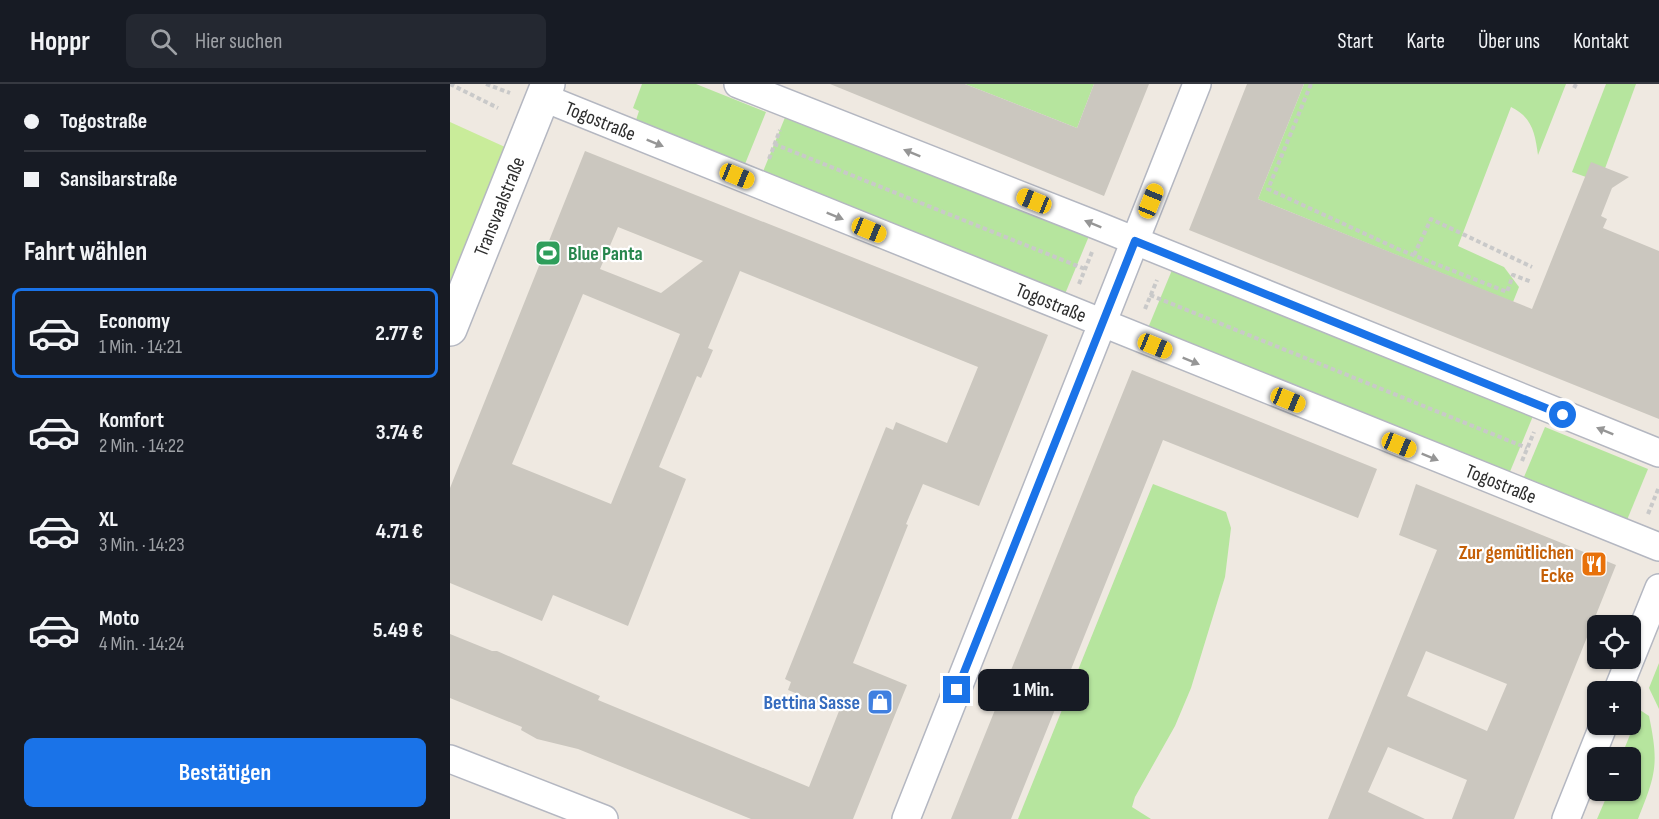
<!DOCTYPE html>
<html lang="de">
<head>
<meta charset="utf-8">
<style>
  body { margin:0; font-family:"Sofia Sans Condensed",sans-serif; background:#242831; color:#f1f3f6; height:100vh; display:flex; flex-direction:column; font-size:22px; white-space:nowrap }
  * { box-sizing:border-box; margin:0 }
  p { font-size:20px; color:#9ea1a6 }
  .icon { flex:none; width:33px; height:33px; fill:none; stroke:currentColor; stroke-width:2; stroke-linecap:round; stroke-linejoin:round }
  .map { position:relative; flex:1; overflow:hidden }
  .side { display:flex; flex-direction:column; background:#171b24; width:450px }
  .side>* { flex:none }
  .guide { display:grid; align-content:center; height:132px; padding:0 24px; background:#171b24 }
  .fabs { position:absolute; left:1137px; top:531px; display:grid; gap:12px }
  .fabs a { display:grid; place-items:center; width:54px; height:54px; border-radius:9px; background:#171b24; box-shadow:0 2px 4px #0004; font-size:30px }
  .end { position:absolute; width:27px; height:27px; margin:-14px; border:8px solid #1a73e8; background:#fff; box-shadow:0 0 0 3px #fff }
  .from { border-radius:50% }
  .bubble { position:absolute; height:42px; border-radius:9px; background:#171b24; box-shadow:0 2px 4px #0004; font-size:20px; font-weight:700; line-height:42px; text-align:center }
  .car { position:absolute; width:18px; height:36px; margin:-18px -9px; border-radius:8px; box-shadow:0 0 4px 2px #0007; background:linear-gradient(#f5c518 24%,#345 0 40%,#f5c518 0 76%,#345 0 86%,#f5c518 0) }
  .guide b { display:flex; align-items:center; gap:21px; height:57px; font-size:22px }
  .guide b+b { border-top:2px solid #363941 }
  .guide i { width:15px; height:15px; background:#f1f3f6 }
  ul { padding:0; list-style:none }
  li { display:flex; align-items:center; gap:18px; height:90px; margin:0 12px 9px; padding:0 12px; border:3px solid transparent; border-radius:9px }
  li div { flex:1 }
  li b { display:block; font-size:22px }
  li em { font-style:normal; font-weight:700 }
  li.active { border-color:#1a73e8 }
  li>.icon { width:54px; height:54px; stroke-width:1.5 }
  h2 { padding:0 24px; font-size:27px; line-height:72px }
  .button { display:flex; gap:12px; margin-top:auto; padding:12px 24px }
  .button a { flex:1; height:69px; border-radius:9px; background:#1a73e8; color:#fff; font-size:24px; font-weight:700; line-height:69px; text-align:center }
  header { display:flex; align-items:center; gap:36px; box-sizing:border-box; height:84px; padding:0 30px; background:#171b24; border-bottom:2px solid #363941 }
  header strong { font-size:28px }
  nav { display:flex; gap:33px; margin-inline-start:auto; font-size:21px }
  .search { width:420px; height:54px; background:#242831; display:flex; align-items:center; gap:15px; box-sizing:border-box; padding:0 21px; border-radius:9px; color:#9ea1a6; font-size:22px }
  main { display:flex; flex:1; min-height:0 }
  .map>svg:first-child { display:block }
  .green { fill:#b6e59e }
  .pitch { fill:#c9ec9a }
  .building { fill:#cbc7bf; fill-rule:evenodd }
  .lines { fill:none; stroke-linecap:round; stroke-linejoin:round }
  .minor-casing { stroke:#b4b7c1; stroke-width:30 }
  .tertiary-casing { stroke:#b4b7c1; stroke-width:36 }
  .path { stroke:#c9c9c9; stroke-width:4; stroke-dasharray:4.5 3; stroke-linecap:butt }
  .minor { stroke:#fff; stroke-width:27 }
  .tertiary { stroke:#fff; stroke-width:33 }
  .oneway { fill:#969696 }
  .route { stroke:#1a73e8; stroke-width:8 }
  .labels { text-anchor:middle; stroke-width:4.5; stroke-linejoin:round; paint-order:stroke }
  .street-label { font-size:20px; fill:#2e2e2e; stroke:#fff }
  .leisure-label { font-size:20px; font-weight:bold; fill:#27864d; stroke:#fff; text-anchor:start }
  .food-label { font-size:20px; font-weight:bold; fill:#c56008; stroke:#fff; text-anchor:end }
  .shop-label { font-size:20px; font-weight:bold; fill:#366cbe; stroke:#fff; text-anchor:end }
</style>
</head>
<body>
<header>
<strong>Hoppr</strong>
<div class="search"><svg class="icon" aria-label="search" viewBox="0 0 24 24"><circle cx="10" cy="10" r="6"/><path d="M15 15l6 6"/></svg>Hier suchen</div>
<nav><a>Start</a><a>Karte</a><a>Über uns</a><a>Kontakt</a></nav>
</header>
<main>
<section class="side">
<div class="guide">
<b><i class="from"></i>Togostraße</b>
<b><i></i>Sansibarstraße</b>
</div>
<h2>Fahrt wählen</h2>
<ul>
<li class="active"><svg class="icon" aria-label="car" viewBox="0 0 24 24"><path d="M5 17H2v-5l4-1 3-4h7l3 4 3 1v5h-3M9 17h6M6 11h13"/><circle cx="7" cy="17" r="2"/><circle cx="17" cy="17" r="2"/></svg><div><b>Economy</b><p>1 Min. · 14:21</p></div><em>2.77 €</em></li>
<li><svg class="icon" aria-label="car" viewBox="0 0 24 24"><path d="M5 17H2v-5l4-1 3-4h7l3 4 3 1v5h-3M9 17h6M6 11h13"/><circle cx="7" cy="17" r="2"/><circle cx="17" cy="17" r="2"/></svg><div><b>Komfort</b><p>2 Min. · 14:22</p></div><em>3.74 €</em></li>
<li><svg class="icon" aria-label="car" viewBox="0 0 24 24"><path d="M5 17H2v-5l4-1 3-4h7l3 4 3 1v5h-3M9 17h6M6 11h13"/><circle cx="7" cy="17" r="2"/><circle cx="17" cy="17" r="2"/></svg><div><b>XL</b><p>3 Min. · 14:23</p></div><em>4.71 €</em></li>
<li><svg class="icon" aria-label="car" viewBox="0 0 24 24"><path d="M5 17H2v-5l4-1 3-4h7l3 4 3 1v5h-3M9 17h6M6 11h13"/><circle cx="7" cy="17" r="2"/><circle cx="17" cy="17" r="2"/></svg><div><b>Moto</b><p>4 Min. · 14:24</p></div><em>5.49 €</em></li>
</ul>
<div class="button"><a>Bestätigen</a></div>
</section>
<div class="map">
<svg width="1209" height="735" viewBox="0 0 1209 735">
  <rect width="100%" height="100%" fill="#efe9e1"/>
  <g class="green">
    <polygon points="192,0 246,0 316,28 295,80 186,36 189,27 183,24"/>
    <polygon points="515,0 644,0 627,44"/>
    <path d="M854,0H1116L1088,71C1085,49 1082,33 1061,23L1008,162L1054,183L1069,203L1063,218L808,115Z"/>
    <polygon points="1156,0 1186,0 1150,98 1122,88"/>
    <polygon points="336,31 639,152 615,210 312,90"/>
    <polygon points="722,186 1083,332 1059,390 698,244"/>
    <polygon points="1095,343 1198,385 1177,436 1074,393"/>
    <polygon points="703,400 776,428 781,444 775,493 741,604 725,642 685,713 682,723 701,735 568,735"/>
    <polygon points="1209,579 1209,625 1199,604"/>
    <path d="M1190,626L1199,632C1209,680 1206,690 1188,735H1147L1159,707L1180,706V674L1171,673Z"/>
  </g>
  <polygon class="pitch" points="0,38 55,63 0,205"/>
  <g class="building">
    <polygon points="380,0 515,0 627,44 644,0 699,0 654,112"/>
    <polygon points="797,0 854,0 808,115 1082,225 1141,78 1179,93 1162,104 1151,132 1157,135 1153,144 1209,167 1209,335 739,146"/>
    <path d="M135,67L598,251L529,422L473,400L456,440L458,441L403,579L457,601L403,735H301L128,665L87,655L71,646L72,643L0,614V550L42,567H47L150,612L148,616L359,703L389,627L338,606L341,598L335,595L436,343L443,346L446,338L497,359L528,283L290,187L258,264L263,266L251,294L247,292L209,383L236,395L178,542L103,511L92,537L0,499V404ZM168,143L253,177L211,209L150,185ZM133,210L230,250L161,420L62,380Z"/>
    <polygon points="682,286 927,385 908,434 713,356 561,735 501,735"/>
    <path d="M966,400L1166,481L1064,735H1002L1017,696L938,663L918,708L975,735H878L987,466L949,451ZM976,567L1057,600L1037,647L957,612Z"/>
  </g>
  <g class="lines">
    <g class="minor-casing">
      <g id="minor">
        <polyline points="288,0 651,143 1209,369"/>
        <path id="s1" d="M92,13L1209,463"/>
        <polyline points="1167,608 1209,504"/>
        <polyline points="0,675 154,735"/>
        <polyline points="456,735 747,0"/>
        <polyline points="1116,735 1154,640"/>
      </g>
    </g>
    <g class="tertiary-casing">
      <g id="tertiary">
        <path id="s2" d="M0,245L98,0"/>
      </g>
    </g>
    <g class="path">
      <polyline points="0,0 48,24"/>
      <polyline points="36,0 60,9"/>
      <polyline points="861,0 818,105 948,165 1057,208 1063,191 1082,198"/>
      <polyline points="1124,4 1126,0"/>
      <polyline points="324,60 635,185"/>
      <polyline points="319,75 330,46"/>
      <polyline points="964,171 981,135 1082,183"/>
      <polyline points="629,200 642,168"/>
      <polyline points="700,211 1077,364"/>
      <polyline points="695,225 707,196"/>
      <polyline points="1072,377 1084,348"/>
      <polyline points="1198,430 1209,403"/>
    </g>
    <use href="#minor" class="minor"/>
    <use href="#tertiary" class="tertiary"/>
  </g>
  <defs><path id="oneway-solid" d="M-6-.8H1V-3.2L6.5 0L1 3.2V.8H-6Z" transform="scale(1.5)"/></defs>
  <g class="oneway">
    <use href="#oneway-solid" transform="translate(205 59) rotate(22)"/>
    <use href="#oneway-solid" transform="translate(462 69) rotate(-158)"/>
    <use href="#oneway-solid" transform="translate(385 132) rotate(22)"/>
    <use href="#oneway-solid" transform="translate(643 140) rotate(-158)"/>
    <use href="#oneway-solid" transform="translate(741 277) rotate(22)"/>
    <use href="#oneway-solid" transform="translate(1155 347) rotate(-158)"/>
    <use href="#oneway-solid" transform="translate(980 373) rotate(22)"/>
  </g>
  <g class="lines">
    <polyline class="route" points="507,606 685,157 1113,331"/>
  </g>
  <defs>
    <g id="stadium-square" transform="scale(1.35)"><rect x="-9" y="-9" width="18" height="18" rx="4" fill="#2e9e5b" stroke="#fff"/><path d="M0-5a6.5 5 0 1 0 0 10a6.5 5 0 1 0 0-10ZM-3.5-1.8h7v3.6h-7Z" fill="#fff"/></g>
    <g id="restaurant-square" transform="scale(1.35)"><rect x="-9" y="-9" width="18" height="18" rx="4" fill="#e8710a" stroke="#fff"/><path d="M-5-6h1v4h1v-4h1v4h1v-4h1v5L-1.5 .5V6h-2V.5L-5-1ZM5-6V6H3V1.5H1.5Q1.5-4 5-6Z" fill="#fff"/></g>
    <g id="shop-square" transform="scale(1.35)"><rect x="-9" y="-9" width="18" height="18" rx="4" fill="#3f7fe0" stroke="#fff"/><path d="M-5-2.5h2.3a2.7 3.5 0 0 1 5.4 0H5L5.5 6h-11ZM-1.5-2.5h3a1.5 2.3 0 0 0-3 0Z" fill="#fff"/></g>
  </defs>
  <g fill-rule="evenodd">
    <use href="#stadium-square" x="98" y="169"/>
    <use href="#restaurant-square" x="1144" y="480"/>
    <use href="#shop-square" x="430" y="618"/>
  </g>
  <g class="labels">
    <g class="street-label">
      <text dy="7" stroke="none"><textPath href="#s1" startOffset="63">Togostraße</textPath></text>
      <text dy="7" stroke="none"><textPath href="#s2" startOffset="132">Transvaalstraße</textPath></text>
      <text dy="7" stroke="none"><textPath href="#s1" startOffset="549">Togostraße</textPath></text>
      <text dy="7" stroke="none"><textPath href="#s1" startOffset="1034">Togostraße</textPath></text>
    </g>
    <g class="leisure-label">
      <text x="118" y="176">Blue Panta</text>
    </g>
    <g class="food-label">
      <text x="1124" y="475">Zur gemütlichen<tspan x="1124" dy="23">Ecke</tspan></text>
    </g>
    <g class="shop-label">
      <text x="410" y="625">Bettina Sasse</text>
    </g>
  </g>
</svg>
<div class="fabs">
<a><svg class="icon" aria-label="locate" viewBox="0 0 24 24"><circle cx="12" cy="12" r="6"/><path d="M12 2v4M12 18v4M2 12h4M18 12h4"/></svg></a>
<a>+</a>
<a>−</a>
</div>
<i class="end from" style="left:1113px;top:331px"></i>
<i class="end" style="left:507px;top:606px"></i>
<div class="bubble" style="left:528px;top:585px;width:111px">1 Min.</div>
<i class="car" style="left:287px;top:92px;rotate:112deg"></i>
<i class="car" style="left:584px;top:117px;rotate:292deg"></i>
<i class="car" style="left:701px;top:117px;rotate:22deg"></i>
<i class="car" style="left:419px;top:146px;rotate:112deg"></i>
<i class="car" style="left:705px;top:262px;rotate:112deg"></i>
<i class="car" style="left:838px;top:316px;rotate:112deg"></i>
<i class="car" style="left:949px;top:361px;rotate:112deg"></i>
</div>
</main>
</body>
</html>
